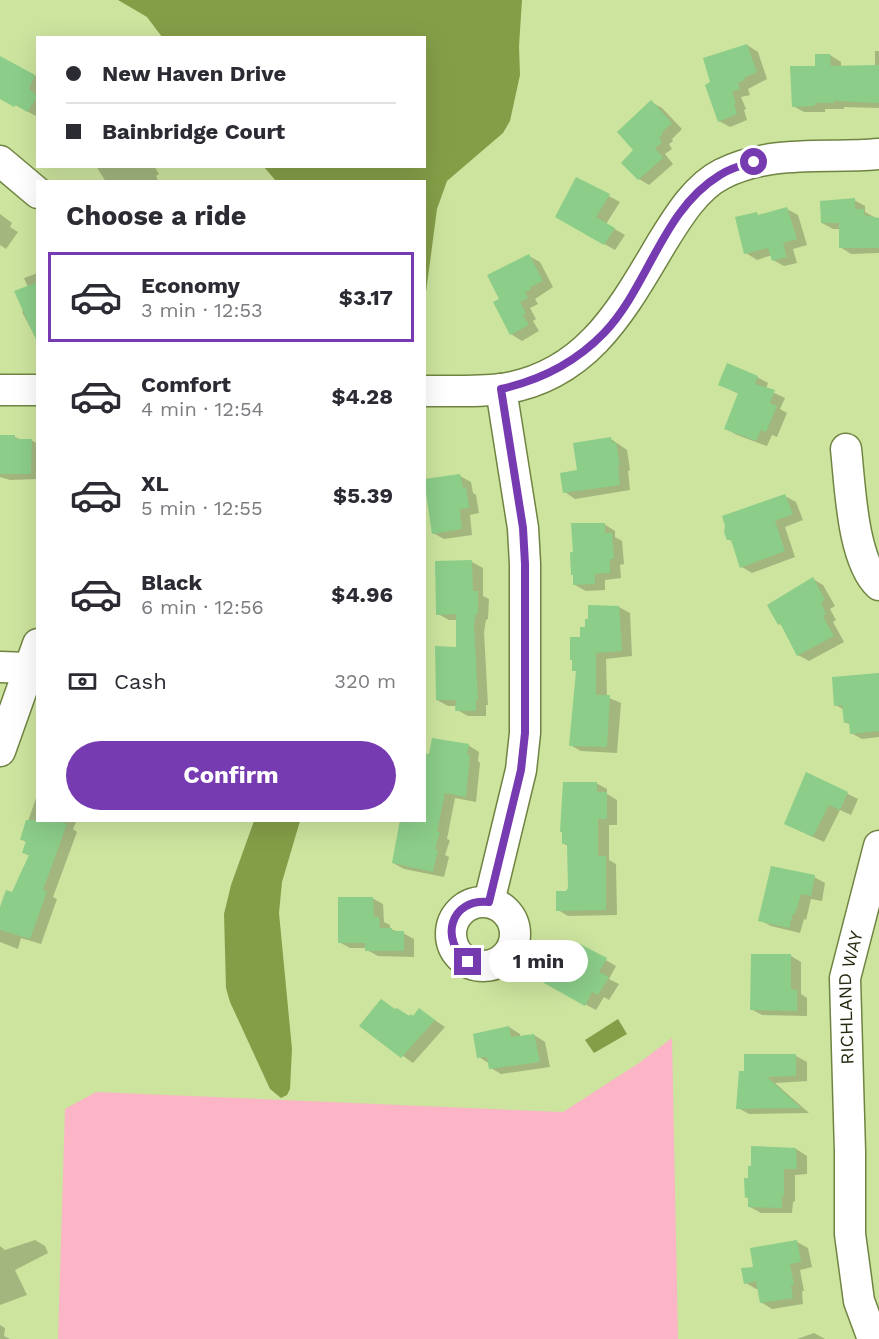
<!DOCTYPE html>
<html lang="en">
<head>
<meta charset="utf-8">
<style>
  body { margin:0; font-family:"Work Sans",sans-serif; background:#f7f7f7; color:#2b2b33; height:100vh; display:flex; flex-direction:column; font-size:22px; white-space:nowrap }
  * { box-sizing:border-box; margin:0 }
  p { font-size:20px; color:#7c7c81 }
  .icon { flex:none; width:33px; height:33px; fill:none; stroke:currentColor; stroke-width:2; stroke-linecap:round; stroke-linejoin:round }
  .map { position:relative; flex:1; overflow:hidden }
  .drawer { position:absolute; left:36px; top:180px; width:390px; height:642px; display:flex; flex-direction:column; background:#fff; border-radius:0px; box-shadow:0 6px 24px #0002 }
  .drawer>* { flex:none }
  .guide { position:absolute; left:36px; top:36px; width:390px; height:132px; border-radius:0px; box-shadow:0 6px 24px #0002; display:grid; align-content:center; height:132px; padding:0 30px; background:#fff }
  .end { position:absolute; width:27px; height:27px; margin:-14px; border:8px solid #773bb1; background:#fff; box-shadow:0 0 0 3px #fff }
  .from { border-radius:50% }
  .bubble { position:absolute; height:42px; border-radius:21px; background:#fff; box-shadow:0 6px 24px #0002; font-size:20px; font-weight:700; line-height:42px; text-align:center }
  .guide b { display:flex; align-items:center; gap:21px; height:57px; font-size:22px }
  .guide b+b { border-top:2px solid #e1e1e2 }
  .guide i { width:15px; height:15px; background:#2b2b33 }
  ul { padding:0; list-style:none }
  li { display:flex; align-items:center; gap:18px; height:90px; margin:0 12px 9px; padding:0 18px; border:3px solid transparent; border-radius:0px }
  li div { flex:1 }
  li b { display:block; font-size:22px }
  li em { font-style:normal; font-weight:700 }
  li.current { border-color:#773bb1 }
  li>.icon { width:54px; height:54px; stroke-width:1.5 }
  h2 { padding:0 30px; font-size:27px; line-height:72px }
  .pay { display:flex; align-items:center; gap:15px; height:66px; padding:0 30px; font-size:22px }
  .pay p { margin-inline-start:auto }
  .action { display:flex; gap:12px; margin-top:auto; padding:12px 30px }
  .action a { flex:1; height:69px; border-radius:36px; background:#773bb1; color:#fff; font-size:24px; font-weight:700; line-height:69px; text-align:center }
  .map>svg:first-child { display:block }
  .green { fill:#fbb5c6 }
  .water { fill:#849e48 }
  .shadow { fill:#0003 }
  .building { fill:#8bcd89 }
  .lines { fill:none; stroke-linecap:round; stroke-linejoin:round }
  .minor-casing { stroke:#708442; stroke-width:33 }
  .minor { stroke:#fff; stroke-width:30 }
  .route { stroke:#773bb1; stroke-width:8 }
  .labels { text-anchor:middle; stroke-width:4.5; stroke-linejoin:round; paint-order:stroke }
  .street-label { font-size:18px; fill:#222a0f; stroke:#f5ffe3 }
</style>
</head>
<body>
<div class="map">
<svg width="879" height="1339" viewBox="0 0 879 1339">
  <rect width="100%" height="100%" fill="#cce49e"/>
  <polygon class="green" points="672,1038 678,1339 58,1339 65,1109 96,1092 563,1112 639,1063"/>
  <g class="water">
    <polygon points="118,0 522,0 519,46 520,75 510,121 503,133 447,181 437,209 425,300 424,182 276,181 264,167 424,166 424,38 162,37 147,17"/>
    <polygon points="254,821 300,821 282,882 279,913 292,1049 290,1089 287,1095 281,1098 270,1089 230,1002 226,988 224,914 231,885"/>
    <polygon points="618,1019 627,1034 594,1053 585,1040"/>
  </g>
  <g class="shadow">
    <polygon points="747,45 758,52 767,79 748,89 750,95 741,97 746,109 744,110 747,120 730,127 719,121 712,83"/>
    <polygon points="875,51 879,51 879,108 844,107 844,109 825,109 825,112 804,112 793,106 816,67 830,55 841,62 841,67 875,66"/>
    <polygon points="0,58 38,77 38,117 0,97"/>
    <polygon points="651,102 662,108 682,129 672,139 673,141 669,144 672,149 665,154 673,164 649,185 639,179 635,150"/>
    <polygon points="96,166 154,166 159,174 156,176 159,182 106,182"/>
    <polygon points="577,179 620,202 606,224 625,235 615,250 557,217"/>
    <polygon points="854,200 865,206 865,212 874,217 874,219 879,219 879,253 851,254 840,247 840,229 833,229 822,223"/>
    <polygon points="787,209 798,215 807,245 793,249 797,263 784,266 773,260 772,255 757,260 746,253 756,214 760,216"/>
    <polygon points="0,214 12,223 10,227 18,232 6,249 0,245"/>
    <polygon points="529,256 540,262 553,287 535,299 538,304 530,308 536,319 533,321 539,331 522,341 511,334 501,299"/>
    <polygon points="38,273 38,342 22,312 24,310 28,287 24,278"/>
    <polygon points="757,377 768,383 766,389 785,398 780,409 787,413 777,437 772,435 767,446 737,435 726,429 739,394 720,385"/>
    <polygon points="0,435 15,437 22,440 31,440 38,444 38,479 10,480 0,477"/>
    <polygon points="611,439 627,450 630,470 628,471 630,490 575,499 565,492 579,471"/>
    <polygon points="460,476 471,482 473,493 476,495 479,513 470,515 472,535 444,539 433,533"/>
    <polygon points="785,496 796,502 803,520 785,527 795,557 752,573 742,567 733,542 728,539"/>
    <polygon points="604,524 615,531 615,537 622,541 624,564 620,565 621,578 605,580 605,590 586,591 575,585"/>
    <polygon points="472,562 483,568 483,596 489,599 488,619 486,620 484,632 488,705 486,705 486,716 468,716 457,710 457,706 448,706 437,700 458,648 458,620 449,620 438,614"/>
    <polygon points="813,579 823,585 835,606 830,609 836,620 833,622 844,642 809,661 798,655 783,626 779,624"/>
    <polygon points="619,607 630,613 632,656 606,659 607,697 621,703 617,753 581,751 570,745 581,638"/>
    <polygon points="879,674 879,737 862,739 851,733 851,725 845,722 844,710 836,705"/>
    <polygon points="468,745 479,752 478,761 480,763 476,802 455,798 447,839 450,840 445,855 449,857 444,877 404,869 393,863 424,820"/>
    <polygon points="807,774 858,799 851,815 840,810 824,842 785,824"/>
    <polygon points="596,783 607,789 607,794 617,800 617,825 609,825 609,860 616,864 617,915 568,916 558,910 570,888 569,847 563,843"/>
    <polygon points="38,792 38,820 77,820 73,829 77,832 53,897 57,899 41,944 21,938 18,949 0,942 0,909 13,894 30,856 24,853 27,843 22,839"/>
    <polygon points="814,877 825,883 822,901 811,899 806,920 804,919 800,933 771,926 760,920"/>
    <polygon points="372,898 383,904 384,922 390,925 390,929 403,933 414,939 414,957 378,956 367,950 367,948 350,948 339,942"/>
    <polygon points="581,946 616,966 609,979 619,984 609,1000 604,997 596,1010 546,983 565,969"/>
    <polygon points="791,956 801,962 801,994 807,998 807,1016 762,1015 751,1009"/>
    <polygon points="396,1010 414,1018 420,1010 445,1027 413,1063 361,1026"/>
    <polygon points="509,1027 520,1034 520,1037 534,1035 545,1042 550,1067 501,1074 491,1068 490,1064 479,1057"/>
    <polygon points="745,1056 796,1056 807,1062 807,1081 775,1083 809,1113 749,1114 738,1108 745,1072"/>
    <polygon points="796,1149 807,1156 807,1174 795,1175 795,1201 793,1202 792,1213 761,1213 750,1207 750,1199 746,1197"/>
    <polygon points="35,1240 45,1246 48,1253 15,1270 27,1295 0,1305 0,1246 5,1250"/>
    <polygon points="797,1242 808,1248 812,1267 800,1270 804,1291 802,1291 803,1304 772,1309 761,1302 759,1289 756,1289 746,1283 755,1268"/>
    <polygon points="0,1325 5,1328 4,1336 10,1339 0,1339"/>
    <polygon points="814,1333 825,1339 797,1339"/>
  </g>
  <g class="building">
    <polygon points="747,44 757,72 744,78 745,80 738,83 740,89 732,92 736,103 734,104 737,114 718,122 705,85 710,82 703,58"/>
    <polygon points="815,54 830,54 831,66 879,65 879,103 834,101 834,103 815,103 815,106 792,107 790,66 815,66"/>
    <polygon points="0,56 35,75 29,89 38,96 27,112 16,105 14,107 0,99"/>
    <polygon points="651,100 672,123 662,132 663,134 659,138 662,143 655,148 663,158 638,180 621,163 633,150 617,132"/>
    <polygon points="576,177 610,194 596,217 615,228 604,245 555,217"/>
    <polygon points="855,198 855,209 864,209 864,215 879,218 879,248 839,248 839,223 821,223 820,201"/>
    <polygon points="787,207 797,239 783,243 787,257 772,261 768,248 744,254 735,217 757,212 758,215"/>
    <polygon points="529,254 543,281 530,287 531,289 525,292 528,298 520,302 526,313 523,315 529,325 510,335 493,302 499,299 487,275"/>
    <polygon points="38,282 38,344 14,291"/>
    <polygon points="727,363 758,376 755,384 775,390 770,403 777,406 766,432 761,430 756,441 724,429 738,393 718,385"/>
    <polygon points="0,435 15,435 15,439 32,439 31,474 0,474"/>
    <polygon points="611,437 612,443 616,442 620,465 618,465 620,485 563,493 560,473 577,470 573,443"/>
    <polygon points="460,474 463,488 466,487 469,508 460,509 462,529 432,534 424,479"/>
    <polygon points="785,494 793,514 775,521 785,551 740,568 731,540 727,540 724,532 725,526 722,516"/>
    <polygon points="571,523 605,523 605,533 612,533 614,559 610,559 610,573 595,574 595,584 573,585 573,575 571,575 570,552 573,552"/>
    <polygon points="472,560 473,591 478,591 478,614 476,614 474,625 478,700 476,700 476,711 455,711 456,700 436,700 435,646 456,647 456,614 436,615 435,561"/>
    <polygon points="813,577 825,600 821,603 826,614 823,616 834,636 797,656 780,623 778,625 767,605"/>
    <polygon points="588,605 619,606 622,651 596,653 596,695 610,695 607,747 569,746 576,671 572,671 572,660 570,660 570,637 580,637 580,627 585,627 585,619 588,619"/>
    <polygon points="879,673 879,731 850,734 849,722 844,723 842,705 834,706 832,677"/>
    <polygon points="432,738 469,744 467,755 470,755 466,797 445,793 437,832 440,832 435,849 438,850 433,872 392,863 400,820 424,820 424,753 429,754"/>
    <polygon points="806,772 848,792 840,810 829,805 813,837 784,824"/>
    <polygon points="563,782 597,782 597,792 607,792 607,819 598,819 598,856 606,856 606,910 556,911 556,891 566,891 568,888 567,844 562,844 562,832 560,832"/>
    <polygon points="26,820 56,820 67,824 43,890 47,892 30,939 0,930 0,907 6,890 12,892 29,855 22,853 26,841 20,840"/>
    <polygon points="771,866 815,875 811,896 801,894 795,914 793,914 789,928 758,921"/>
    <polygon points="338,897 373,897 374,917 379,917 380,928 392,928 392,931 404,931 404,951 365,951 365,943 338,943"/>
    <polygon points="580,944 607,958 599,972 609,977 598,995 592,992 585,1006 544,983 555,963 564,967 572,952 575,952"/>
    <polygon points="751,954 791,954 791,989 797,990 797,1011 750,1010"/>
    <polygon points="381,999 395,1009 397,1008 409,1016 411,1014 413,1016 419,1008 435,1020 401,1058 359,1026"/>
    <polygon points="509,1026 511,1037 534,1034 540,1062 489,1069 487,1057 477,1058 473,1034"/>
    <polygon points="744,1054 796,1054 796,1076 767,1077 801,1108 736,1109 739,1071 744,1071"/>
    <polygon points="751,1146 796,1148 797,1169 784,1169 784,1196 782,1196 782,1208 748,1207 748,1197 745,1198 744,1178 748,1178 748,1166 751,1166"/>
    <polygon points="797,1240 801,1262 790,1264 794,1285 791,1285 793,1298 760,1303 756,1281 744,1284 741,1268 753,1267 750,1248"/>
  </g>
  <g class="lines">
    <g class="minor-casing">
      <g id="minor">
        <polyline points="0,161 38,193"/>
        <polyline points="0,390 38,390"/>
        <path d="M424,391C450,391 477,392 502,389C588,376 623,308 663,241C678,217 696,187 722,174C772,149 826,159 879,154"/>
        <path d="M846,449C850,484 852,560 879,585"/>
        <polyline points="0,667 29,668"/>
        <polyline points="0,751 38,644"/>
        <circle cx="483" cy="934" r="32"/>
        <polyline points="489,902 521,770 525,733 525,564 523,528 501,389"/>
        <path id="s1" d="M873,1339L859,1301L850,1234V1152L845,978L879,846"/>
      </g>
    </g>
    <use href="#minor" class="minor"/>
  </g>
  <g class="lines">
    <path class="route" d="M468,962C439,940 450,898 489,902L521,770L525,733V564L523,528L501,389C541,380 576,362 604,333C649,286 662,210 720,175C730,168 743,165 754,162"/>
  </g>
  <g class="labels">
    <g class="street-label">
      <text dy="6" stroke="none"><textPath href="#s1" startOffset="345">RICHLAND WAY</textPath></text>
    </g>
  </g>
</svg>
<i class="end from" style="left:754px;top:162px"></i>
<i class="end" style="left:468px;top:962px"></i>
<div class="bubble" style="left:489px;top:940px;width:99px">1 min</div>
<div class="guide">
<b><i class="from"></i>New Haven Drive</b>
<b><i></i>Bainbridge Court</b>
</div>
<section class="drawer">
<h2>Choose a ride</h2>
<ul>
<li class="current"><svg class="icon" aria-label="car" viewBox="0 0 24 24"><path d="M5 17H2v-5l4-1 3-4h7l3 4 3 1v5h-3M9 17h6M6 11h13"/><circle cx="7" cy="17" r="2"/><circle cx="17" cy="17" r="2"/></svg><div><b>Economy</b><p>3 min · 12:53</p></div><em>$3.17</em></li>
<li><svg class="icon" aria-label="car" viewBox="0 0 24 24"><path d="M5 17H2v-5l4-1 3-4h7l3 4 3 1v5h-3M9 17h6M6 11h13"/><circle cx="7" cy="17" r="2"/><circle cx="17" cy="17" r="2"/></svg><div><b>Comfort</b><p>4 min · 12:54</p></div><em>$4.28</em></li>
<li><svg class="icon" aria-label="car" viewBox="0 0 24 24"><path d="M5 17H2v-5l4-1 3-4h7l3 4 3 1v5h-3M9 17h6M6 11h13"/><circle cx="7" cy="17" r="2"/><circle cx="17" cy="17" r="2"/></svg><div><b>XL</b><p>5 min · 12:55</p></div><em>$5.39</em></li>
<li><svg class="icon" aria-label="car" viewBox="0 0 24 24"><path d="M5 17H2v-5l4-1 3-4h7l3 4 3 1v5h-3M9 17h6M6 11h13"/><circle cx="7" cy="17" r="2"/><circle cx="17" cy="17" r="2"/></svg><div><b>Black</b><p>6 min · 12:56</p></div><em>$4.96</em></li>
</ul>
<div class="pay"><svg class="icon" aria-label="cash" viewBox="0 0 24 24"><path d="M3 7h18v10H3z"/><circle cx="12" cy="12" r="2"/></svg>Cash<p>320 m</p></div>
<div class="action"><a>Confirm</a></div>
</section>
</div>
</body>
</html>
